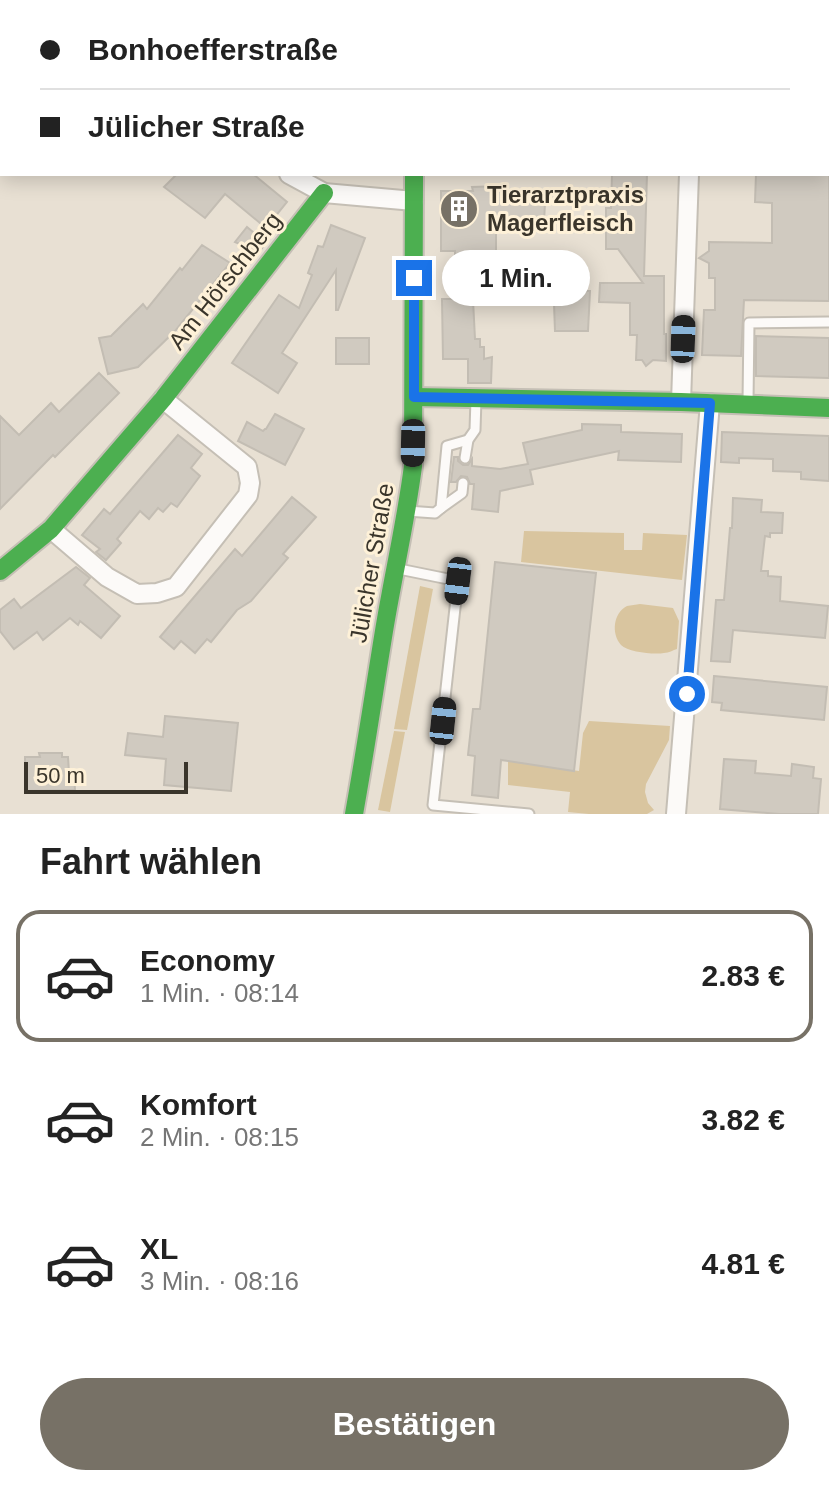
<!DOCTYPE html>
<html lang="de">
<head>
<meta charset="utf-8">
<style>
  body { margin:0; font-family:Arial,sans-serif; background:#f6f6f6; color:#222; height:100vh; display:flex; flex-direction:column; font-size:30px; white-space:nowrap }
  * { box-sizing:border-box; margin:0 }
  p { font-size:26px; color:#767676 }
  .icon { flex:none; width:44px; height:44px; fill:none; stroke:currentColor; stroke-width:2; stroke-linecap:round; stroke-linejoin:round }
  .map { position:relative; height:814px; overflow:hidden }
  .details { display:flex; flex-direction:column; background:#fff; flex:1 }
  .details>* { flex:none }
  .top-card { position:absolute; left:0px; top:0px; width:830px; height:176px; box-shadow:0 4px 20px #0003; display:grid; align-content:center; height:176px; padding:0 40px; background:#fff }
  .scale { position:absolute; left:24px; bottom:20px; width:164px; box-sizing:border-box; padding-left:8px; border:4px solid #3a352b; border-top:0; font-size:22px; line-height:28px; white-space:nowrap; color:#3a352b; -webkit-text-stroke:6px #fef1d8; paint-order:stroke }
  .end { position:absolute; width:36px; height:36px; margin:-18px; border:10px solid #1a73e8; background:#fff; box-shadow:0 0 0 4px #fff }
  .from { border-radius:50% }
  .bubble { position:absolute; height:56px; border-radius:28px; background:#fff; box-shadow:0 4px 20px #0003; font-size:26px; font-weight:800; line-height:56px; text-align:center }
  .car { position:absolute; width:24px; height:48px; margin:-24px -12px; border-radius:10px; box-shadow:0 0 6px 2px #0007; background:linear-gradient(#222 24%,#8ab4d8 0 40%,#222 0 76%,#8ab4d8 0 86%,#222 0) }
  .top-card b { display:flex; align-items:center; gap:28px; height:76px; font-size:30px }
  .top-card b+b { border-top:2px solid #e0e0e0 }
  .top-card i { width:20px; height:20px; background:#222 }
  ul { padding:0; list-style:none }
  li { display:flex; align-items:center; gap:24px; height:132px; margin:0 16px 12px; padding:0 24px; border:4px solid transparent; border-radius:24px }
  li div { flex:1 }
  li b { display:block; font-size:30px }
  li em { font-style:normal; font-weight:800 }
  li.active { border-color:#777166 }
  li>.icon { width:72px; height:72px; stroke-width:1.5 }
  h2 { padding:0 40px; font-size:36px; line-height:96px }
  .action { display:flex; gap:16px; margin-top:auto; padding:16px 40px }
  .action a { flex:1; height:92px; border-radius:48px; background:#777166; color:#fff; font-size:32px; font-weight:800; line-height:92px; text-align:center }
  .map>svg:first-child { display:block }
  .green { fill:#d9c59f }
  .building { fill:#d0cac0; stroke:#c3bdb3; stroke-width:2 }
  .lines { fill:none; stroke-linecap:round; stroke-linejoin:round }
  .lane-casing { stroke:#c5bfb5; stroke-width:13 }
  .street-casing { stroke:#c5bfb5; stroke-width:22 }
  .fast-casing { stroke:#c5bfb5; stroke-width:22 }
  .lane { stroke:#fcfaf8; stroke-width:9 }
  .street { stroke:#fcfaf8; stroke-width:18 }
  .fast { stroke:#4caf50; stroke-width:18 }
  .route { stroke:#1a73e8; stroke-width:10 }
  .labels { text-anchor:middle; stroke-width:6; stroke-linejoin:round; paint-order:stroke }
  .poi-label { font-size:24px; font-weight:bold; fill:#3a352b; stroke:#fef1d8; text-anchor:start }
  .street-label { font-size:24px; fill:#3a352b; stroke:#fef1d8 }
</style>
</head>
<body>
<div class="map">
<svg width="829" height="814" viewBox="0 0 829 814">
  <rect width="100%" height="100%" fill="#e8e0d3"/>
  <g class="green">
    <polygon points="524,531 624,533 624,550 642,550 643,533 687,535 682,580 521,562"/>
    <polygon points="420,586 433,589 407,730 394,729"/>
    <path d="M640,604L673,608L679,621L677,649C673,650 669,653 664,653C654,655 628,652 621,645C611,634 613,613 627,606C631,605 636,605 640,604Z"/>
    <polygon points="589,721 670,726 669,740 646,784 645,792 648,803 654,810 647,814 589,814 568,812 570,792 508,785 508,761 579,771 583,733"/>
    <polygon points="394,731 405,732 390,812 378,810"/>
  </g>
  <g class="building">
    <polygon points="177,174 253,174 287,202 266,228 225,194 205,218 164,187"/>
    <polygon points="612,174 647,174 644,276 664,276 664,334 666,334 666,361 653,360 646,366 642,360 636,360 637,335 630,335 630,303 599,302 600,283 643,283 618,249 606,249 606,208 611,208"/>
    <polygon points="756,174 829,174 829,301 744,300 741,356 702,355 704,310 715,310 715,278 709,278 709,263 699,258 709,251 709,242 772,243 772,203 755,202"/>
    <polygon points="502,186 502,202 545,203 544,222 496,221 496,267 476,268 476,280 472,280 475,339 480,339 480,347 484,347 484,359 492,357 491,383 468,383 468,359 443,359 442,299 455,299 455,251 441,251 441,191 473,191 472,187"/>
    <polygon points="331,225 365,238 338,310 336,310 336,270 282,353 297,363 278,393 232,363 279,295 299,308 312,275 308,273 318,246 323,247"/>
    <polygon points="247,227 266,243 259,252 235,242"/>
    <polygon points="202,245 230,263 176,330 138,367 108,374 99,338 111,336 143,304 147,309 180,268 182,270"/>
    <polygon points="571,291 590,291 588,331 555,331 554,304 571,303"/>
    <polygon points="756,336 829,338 829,378 756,376"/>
    <rect x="336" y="338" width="33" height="26"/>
    <polygon points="99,373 119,393 55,457 53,455 0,509 0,416 19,435 51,403 59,412"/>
    <polygon points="275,414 304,429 285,465 238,441 247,422 263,431 265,429 266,429"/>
    <polygon points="582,424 621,425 621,432 682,434 681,462 618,460 619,451 530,470 533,484 500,491 498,512 472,509 474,484 470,484 467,477 461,476 456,482 451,482 454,457 458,457 458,461 463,465 468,465 472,459 472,466 500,469 528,464 523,443 582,430"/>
    <polygon points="722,432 829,436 829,481 801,479 801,472 773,471 773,459 739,458 739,463 721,462"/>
    <polygon points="178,435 202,454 191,468 200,476 177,507 171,503 163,512 158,508 149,519 140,511 117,539 121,543 106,560 96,552 100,549 82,535 104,509 110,514"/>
    <polygon points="292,497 316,517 283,554 288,558 251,601 237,610 211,642 207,639 195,653 181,641 174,649 160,637 235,549 242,556"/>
    <polygon points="733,498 762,500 761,512 783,513 782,533 770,533 770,537 765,536 761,571 768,571 768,576 781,577 780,601 828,606 825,638 733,630 730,662 711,661 716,600 724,600 730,528 732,528"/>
    <polygon points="495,562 596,573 574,771 501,760 498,798 472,795 475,756 468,755 473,709 480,709"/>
    <polygon points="76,567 90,578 84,585 120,616 101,638 80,621 78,625 70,618 43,640 37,632 14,649 0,631 0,610 14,599 21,608"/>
    <polygon points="714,676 827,687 824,720 721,710 722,703 712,702"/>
    <polygon points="165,716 238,723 231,791 164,785 166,759 125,755 128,733 163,737"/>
    <polygon points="39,753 62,753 62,757 68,757 69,773 74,773 75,790 25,791 25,757 40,757"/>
    <polygon points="724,759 756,761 755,773 791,776 792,764 814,767 813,778 821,779 818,814 779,814 720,809"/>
  </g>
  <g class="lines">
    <g class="lane-casing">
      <g id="lane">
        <polyline points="748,402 749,323 828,322"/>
        <polyline points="465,458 468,440 475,430 476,399"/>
        <polyline points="441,508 462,493 463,483"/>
        <polyline points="407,511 435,513 441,508 447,446 468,440"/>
        <polyline points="399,569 458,581 433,805 529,814"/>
      </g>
    </g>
    <g class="street-casing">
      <g id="street">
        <polyline points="139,0 141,2"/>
        <polyline points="710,2 710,0"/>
        <polyline points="289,174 324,193 414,201"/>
        <polyline points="681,402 689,174"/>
        <polyline points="51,529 107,577 137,594 157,593 176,587 248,495 250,483 247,467 163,399"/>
        <polyline points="676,814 710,403"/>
      </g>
    </g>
    <g class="fast-casing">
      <g id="fast">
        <polyline points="446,2 447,0"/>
        <polyline points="414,397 681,402 829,408"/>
        <polyline points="0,571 51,529 163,399 324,193"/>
        <path d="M354,814C365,753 374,692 384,631C393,576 406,521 413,466L414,174"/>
      </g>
    </g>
    <use href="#lane" class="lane"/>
    <use href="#street" class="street"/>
    <use href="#fast" class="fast"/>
  </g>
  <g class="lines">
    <polyline class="route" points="414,278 414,397 710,403 687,694"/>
  </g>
  <defs>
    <g id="building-disc" transform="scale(2)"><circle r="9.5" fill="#777166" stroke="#fef1d8"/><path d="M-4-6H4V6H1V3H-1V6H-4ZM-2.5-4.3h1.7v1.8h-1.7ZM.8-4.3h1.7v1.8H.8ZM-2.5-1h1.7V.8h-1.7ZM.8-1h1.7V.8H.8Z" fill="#fff"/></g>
  </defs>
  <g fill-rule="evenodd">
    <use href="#building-disc" x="459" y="209"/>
  </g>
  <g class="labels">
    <g class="poi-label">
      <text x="487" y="203">Tierarztpraxis<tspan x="487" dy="28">Magerfleisch</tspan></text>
    </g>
    <g class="street-label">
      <text transform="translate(225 281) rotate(-52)" y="8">Am Hörschberg</text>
      <text transform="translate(372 563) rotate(-80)" y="8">Jülicher Straße</text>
    </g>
  </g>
</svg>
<div class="scale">50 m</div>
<i class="end from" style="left:687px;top:694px"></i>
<i class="end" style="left:414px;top:278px"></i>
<div class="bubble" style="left:442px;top:250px;width:148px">1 Min.</div>
<i class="car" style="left:683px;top:339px;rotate:2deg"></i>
<i class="car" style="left:413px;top:443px;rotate:181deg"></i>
<i class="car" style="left:458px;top:581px;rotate:187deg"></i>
<i class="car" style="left:443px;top:721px;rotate:6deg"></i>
<div class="top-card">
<b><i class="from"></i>Bonhoefferstraße</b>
<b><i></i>Jülicher Straße</b>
</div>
</div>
<section class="details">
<h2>Fahrt wählen</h2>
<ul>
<li class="active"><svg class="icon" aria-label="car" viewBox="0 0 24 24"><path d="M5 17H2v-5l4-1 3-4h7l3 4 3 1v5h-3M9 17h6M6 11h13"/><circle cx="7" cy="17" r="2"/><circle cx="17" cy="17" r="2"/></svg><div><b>Economy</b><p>1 Min. · 08:14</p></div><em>2.83 €</em></li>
<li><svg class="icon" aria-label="car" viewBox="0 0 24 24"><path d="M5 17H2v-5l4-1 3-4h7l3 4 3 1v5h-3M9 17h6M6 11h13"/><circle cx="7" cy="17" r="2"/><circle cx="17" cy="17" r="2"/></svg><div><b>Komfort</b><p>2 Min. · 08:15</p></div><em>3.82 €</em></li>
<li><svg class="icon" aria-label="car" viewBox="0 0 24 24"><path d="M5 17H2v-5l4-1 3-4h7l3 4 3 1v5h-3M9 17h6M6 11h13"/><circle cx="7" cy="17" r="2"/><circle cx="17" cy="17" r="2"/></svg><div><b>XL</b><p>3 Min. · 08:16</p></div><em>4.81 €</em></li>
</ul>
<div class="action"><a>Bestätigen</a></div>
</section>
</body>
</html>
